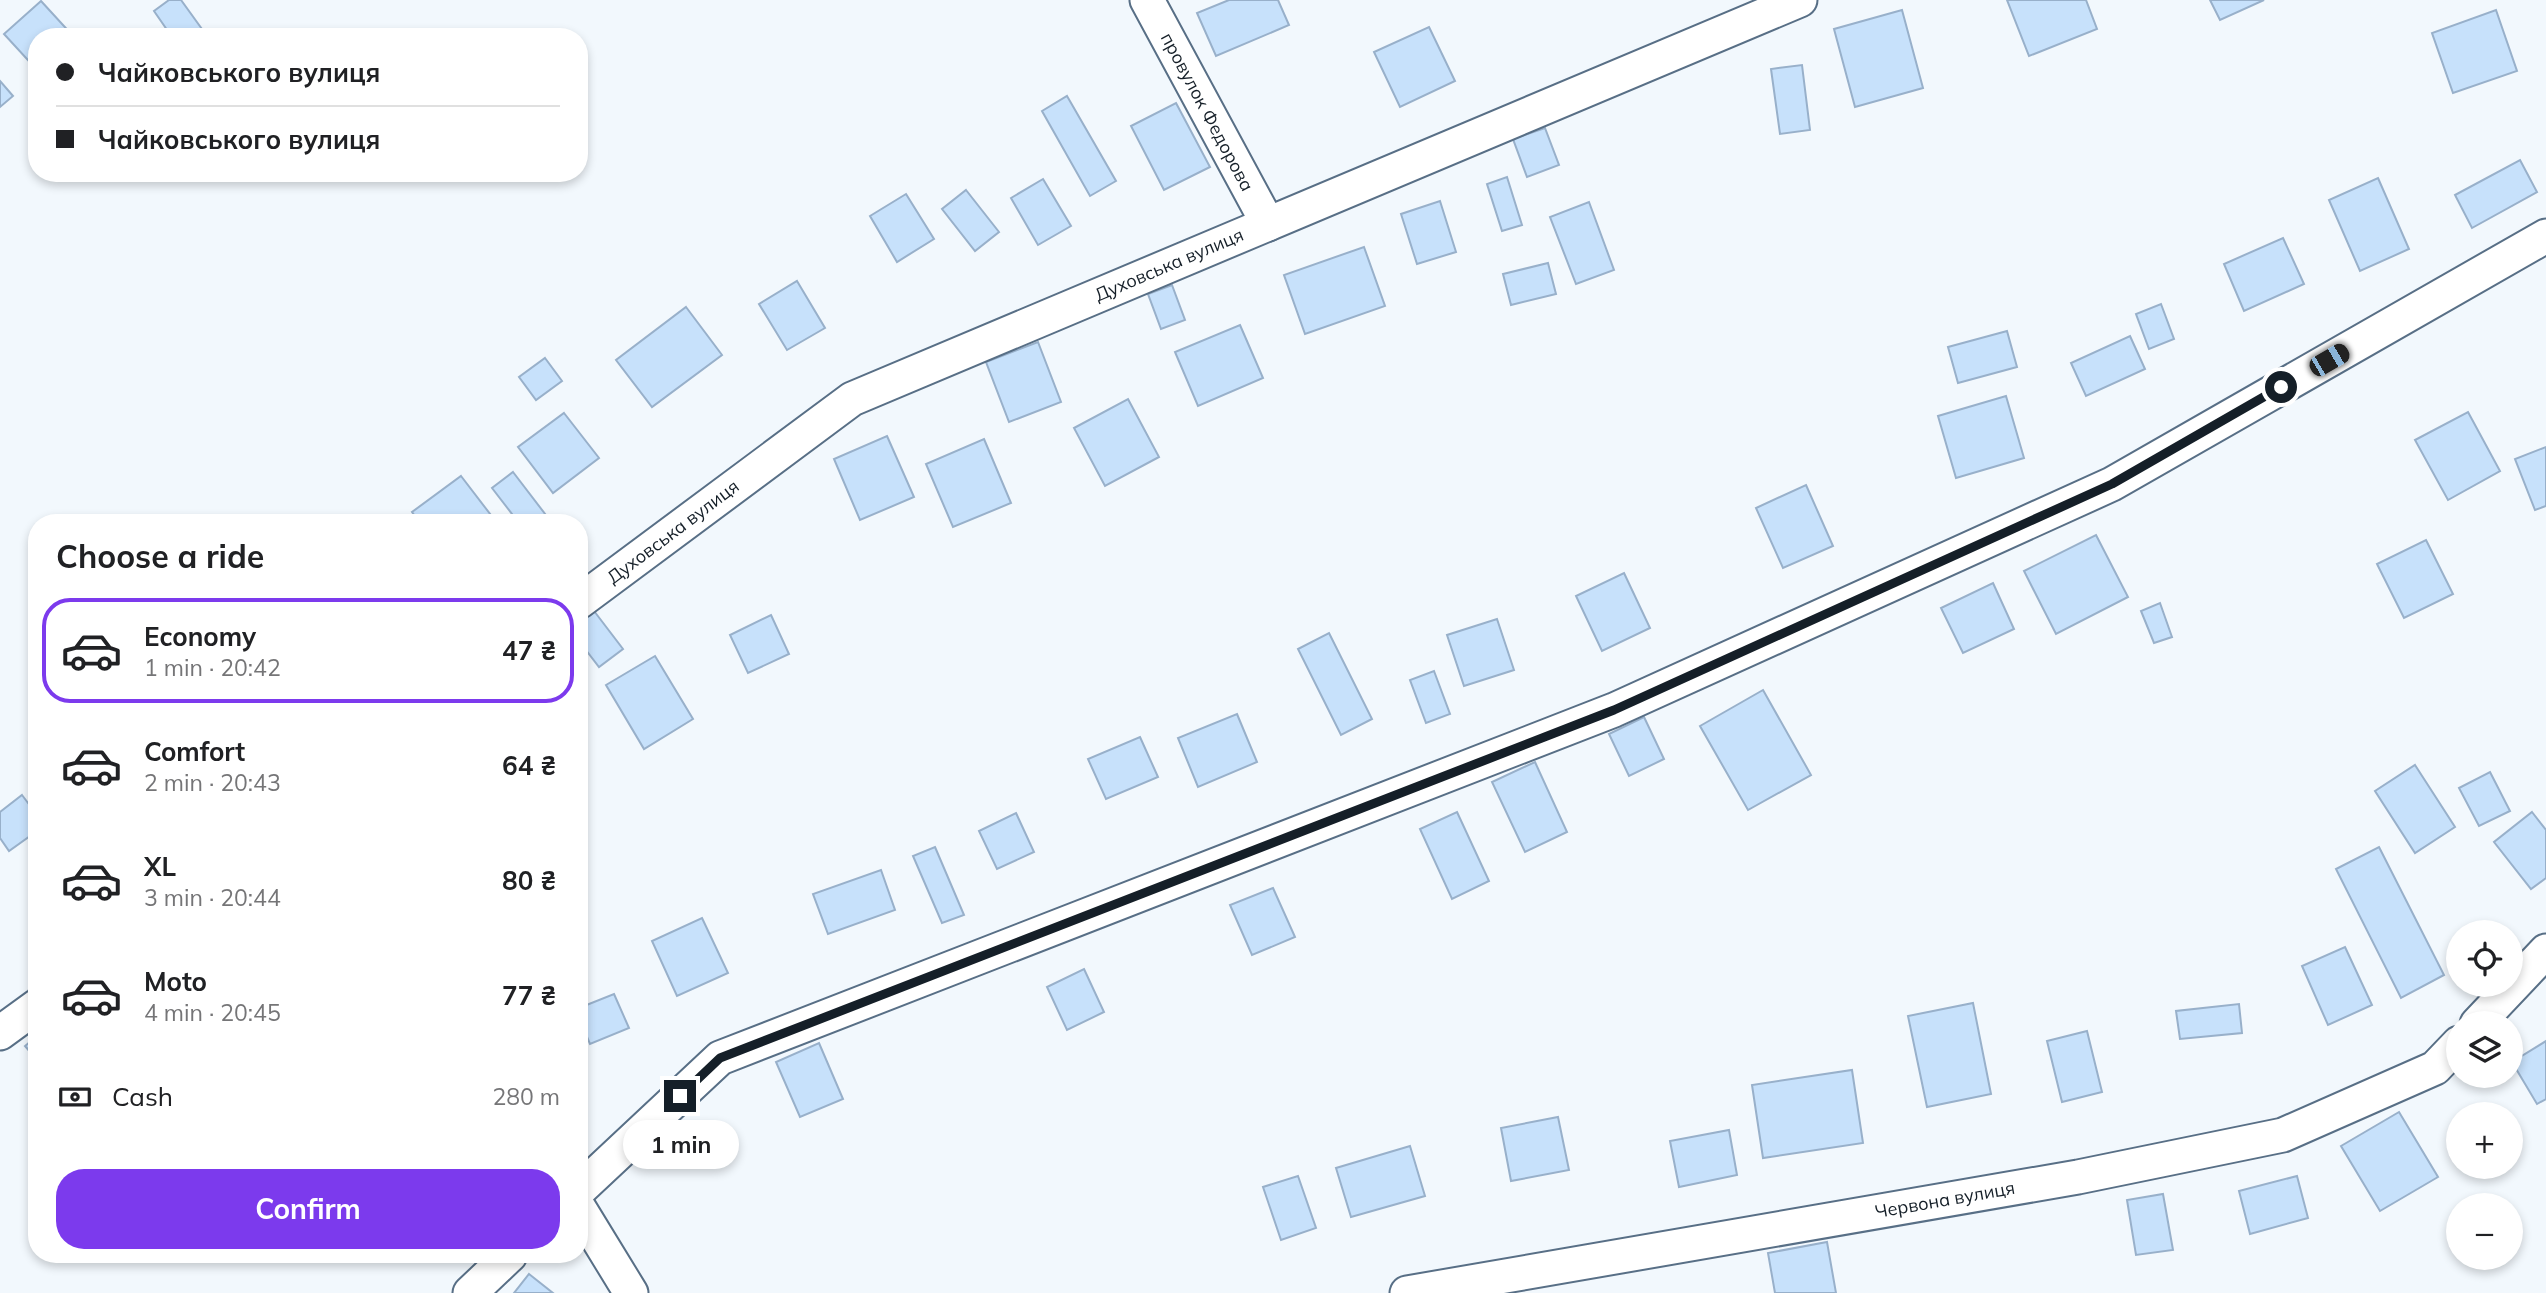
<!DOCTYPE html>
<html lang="en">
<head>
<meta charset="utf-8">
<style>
  body { margin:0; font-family:Mulish,sans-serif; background:#f6f6f6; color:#202124; height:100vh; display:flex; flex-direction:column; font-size:26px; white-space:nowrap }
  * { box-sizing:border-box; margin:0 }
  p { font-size:23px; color:#757577 }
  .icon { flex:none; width:38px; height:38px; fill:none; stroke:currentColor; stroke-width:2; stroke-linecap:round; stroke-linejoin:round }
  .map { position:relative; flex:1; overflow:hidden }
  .drawer { position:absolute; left:28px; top:514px; width:560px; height:749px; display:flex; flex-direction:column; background:#fff; border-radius:28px; box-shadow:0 4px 10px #0003 }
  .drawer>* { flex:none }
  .hud { position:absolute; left:28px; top:28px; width:560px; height:154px; border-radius:28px; box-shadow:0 4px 10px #0003; display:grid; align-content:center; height:154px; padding:0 28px; background:#fff }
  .controls { position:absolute; left:2446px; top:920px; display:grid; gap:14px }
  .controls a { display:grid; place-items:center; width:77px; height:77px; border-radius:50%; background:#fff; box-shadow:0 4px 10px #0003; font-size:35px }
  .end { position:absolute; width:32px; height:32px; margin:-16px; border:9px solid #151f28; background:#fff; box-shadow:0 0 0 4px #fff }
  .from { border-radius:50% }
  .bubble { position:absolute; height:49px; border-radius:24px; background:#fff; box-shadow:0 4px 10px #0003; font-size:23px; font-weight:700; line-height:49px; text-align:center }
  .car { position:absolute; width:21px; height:42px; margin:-21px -10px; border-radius:9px; box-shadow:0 0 5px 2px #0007; background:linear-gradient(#222 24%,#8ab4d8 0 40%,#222 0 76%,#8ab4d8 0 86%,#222 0) }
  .hud b { display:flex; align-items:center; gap:24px; height:66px; font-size:26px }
  .hud b+b { border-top:2px solid #e0e0e0 }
  .hud i { width:18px; height:18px; background:#202124 }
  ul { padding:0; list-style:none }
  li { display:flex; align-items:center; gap:21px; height:105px; margin:0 14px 10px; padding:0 14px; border:4px solid transparent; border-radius:28px }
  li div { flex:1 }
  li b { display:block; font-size:26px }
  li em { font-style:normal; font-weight:700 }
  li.active { border-color:#7c3aed }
  li>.icon { width:63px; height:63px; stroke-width:1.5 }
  h2 { padding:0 28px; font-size:32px; line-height:84px }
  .pay { display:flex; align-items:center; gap:18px; height:77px; padding:0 28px; font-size:26px }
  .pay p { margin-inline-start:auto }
  .cta { display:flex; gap:14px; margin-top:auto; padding:14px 28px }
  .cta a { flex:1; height:80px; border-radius:28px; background:#7c3aed; color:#fff; font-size:28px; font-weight:700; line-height:80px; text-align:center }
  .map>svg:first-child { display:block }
  .building { fill:#c7e1fb; stroke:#98b0ca; stroke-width:2 }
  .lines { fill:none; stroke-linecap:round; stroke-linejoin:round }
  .street-casing { stroke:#586f86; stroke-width:37 }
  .street { stroke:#fff; stroke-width:33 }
  .route { stroke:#151f28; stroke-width:9 }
  .labels { text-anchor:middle; stroke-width:7; stroke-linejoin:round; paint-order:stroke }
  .street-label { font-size:18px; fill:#151f28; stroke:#fff }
</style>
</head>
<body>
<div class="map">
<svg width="2546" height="1293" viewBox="0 0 2546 1293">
  <rect width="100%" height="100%" fill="#f2f8fd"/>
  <g class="building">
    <polygon points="169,0 181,0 207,36 172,37 154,11"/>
    <polygon points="1229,0 1278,0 1289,25 1216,56 1197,13"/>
    <polygon points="2007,0 2086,0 2097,29 2029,56"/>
    <polygon points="2210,0 2264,0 2220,20"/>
    <polygon points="41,1 74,37 37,37 37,70 4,34"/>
    <polygon points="1902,10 1923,88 1855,107 1834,29"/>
    <polygon points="2496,10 2517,71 2453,93 2432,33"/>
    <polygon points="1429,27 1455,81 1400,107 1374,52"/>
    <polygon points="1802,65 1810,130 1780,134 1771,69"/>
    <polygon points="0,81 13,96 0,107"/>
    <polygon points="1067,96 1116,181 1090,196 1042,111"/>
    <polygon points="1176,103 1210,167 1164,190 1131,126"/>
    <polygon points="1545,128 1559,165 1527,177 1513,139"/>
    <polygon points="2520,160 2537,192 2472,228 2455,195"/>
    <polygon points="1507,177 1522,225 1502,231 1487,184"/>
    <polygon points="2378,178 2409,249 2360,271 2329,200"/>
    <polygon points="1043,179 1071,226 1038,245 1011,198"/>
    <polygon points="966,190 999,232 975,251 942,209"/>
    <polygon points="906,194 934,239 897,262 870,216"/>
    <polygon points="1440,201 1456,252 1417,264 1401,214"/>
    <polygon points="1589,202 1614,270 1576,284 1550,217"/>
    <polygon points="2283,238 2304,284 2244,311 2224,264"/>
    <polygon points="1364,247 1385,306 1305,334 1284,275"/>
    <polygon points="1548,263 1556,294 1511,305 1503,274"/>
    <polygon points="797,281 825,328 787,350 759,304"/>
    <polygon points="1172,285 1185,320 1161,329 1148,294"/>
    <polygon points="2161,304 2174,339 2149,349 2136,314"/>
    <polygon points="686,307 722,355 652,407 616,360"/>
    <polygon points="1240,325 1263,378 1198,406 1175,352"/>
    <polygon points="2007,331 2017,367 1958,383 1948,347"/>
    <polygon points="2130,336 2145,369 2086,396 2071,363"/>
    <polygon points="1038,342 1061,402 1009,422 986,362"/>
    <polygon points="545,358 562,381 536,400 519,377"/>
    <polygon points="2006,396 2024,458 1956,478 1938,416"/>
    <polygon points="1128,399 1159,457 1105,486 1074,428"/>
    <polygon points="2468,412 2500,471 2448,500 2415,440"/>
    <polygon points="564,413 599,458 553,493 518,447"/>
    <polygon points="887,436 914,497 860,520 834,459"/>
    <polygon points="984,439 1011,503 953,527 926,464"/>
    <polygon points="2546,447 2546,506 2535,510 2515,459"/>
    <polygon points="513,472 552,523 519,523 492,488"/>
    <polygon points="461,476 497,523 420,523 412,512"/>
    <polygon points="1806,485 1833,546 1783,568 1756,508"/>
    <polygon points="2096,535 2128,597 2056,634 2024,571"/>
    <polygon points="2426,540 2453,594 2404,618 2377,564"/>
    <polygon points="1624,573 1650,628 1602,651 1576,596"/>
    <polygon points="1993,583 2014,629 1963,653 1941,608"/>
    <polygon points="2160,603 2172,637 2154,643 2141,611"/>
    <polygon points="591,607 623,649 599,667 579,641 579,615"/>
    <polygon points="771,615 789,654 748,673 730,635"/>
    <polygon points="1497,619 1514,670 1464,686 1447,635"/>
    <polygon points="1329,633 1372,719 1341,735 1298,649"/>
    <polygon points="655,656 693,719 644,749 606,685"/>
    <polygon points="1434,671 1450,714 1426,723 1410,680"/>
    <polygon points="579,678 586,692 579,695"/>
    <polygon points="1763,690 1811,775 1748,810 1700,726"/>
    <polygon points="1237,714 1257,762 1198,787 1178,738"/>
    <polygon points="1644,717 1664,759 1629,776 1609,734"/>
    <polygon points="1140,737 1158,777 1106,799 1088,759"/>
    <polygon points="1535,762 1567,832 1525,852 1492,782"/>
    <polygon points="2415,765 2455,827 2415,853 2375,791"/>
    <polygon points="2490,772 2510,811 2479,826 2459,788"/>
    <polygon points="22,795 37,815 37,831 9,851 0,838 0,812"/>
    <polygon points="1457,812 1489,881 1452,899 1420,829"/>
    <polygon points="2532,812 2546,830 2546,878 2531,889 2494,842"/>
    <polygon points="1016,813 1034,852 997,869 979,831"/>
    <polygon points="935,847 964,915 942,923 913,856"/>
    <polygon points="2379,847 2444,975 2401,998 2336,869"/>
    <polygon points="881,870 895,910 828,934 813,894"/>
    <polygon points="1273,888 1295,937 1252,955 1230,905"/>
    <polygon points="702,918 728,973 677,996 652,941"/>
    <polygon points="2345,947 2372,1005 2328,1025 2302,966"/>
    <polygon points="1084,969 1104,1012 1067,1030 1047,987"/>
    <polygon points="614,994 629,1028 590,1044 579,1018 579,1008"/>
    <polygon points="1973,1003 1991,1094 1927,1107 1908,1016"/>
    <polygon points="2239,1004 2242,1033 2180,1039 2176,1011"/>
    <polygon points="2087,1031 2102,1092 2062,1102 2047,1041"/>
    <polygon points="37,1036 37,1060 25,1046"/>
    <polygon points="2546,1041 2546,1099 2537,1104 2512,1062"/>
    <polygon points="819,1043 843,1099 800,1117 776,1062"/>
    <polygon points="1852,1070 1863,1143 1763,1158 1752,1085"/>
    <polygon points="2399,1112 2438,1177 2380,1211 2341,1146"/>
    <polygon points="1558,1117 1569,1170 1511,1181 1501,1128"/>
    <polygon points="1729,1130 1737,1175 1679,1187 1670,1141"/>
    <polygon points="1410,1146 1425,1196 1351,1217 1336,1168"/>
    <polygon points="1298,1176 1316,1228 1281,1240 1263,1187"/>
    <polygon points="2297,1176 2308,1218 2250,1234 2239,1191"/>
    <polygon points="2163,1194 2173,1250 2136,1255 2127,1200"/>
    <polygon points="1827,1242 1836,1293 1775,1293 1768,1253"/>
    <polygon points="529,1274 553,1293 514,1293"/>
  </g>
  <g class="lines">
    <g class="street-casing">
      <g id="street">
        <polyline points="1147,0 1268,224"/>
        <polyline points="579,602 852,399 1800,0"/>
        <polyline points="2477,1024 2546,951"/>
        <polyline points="0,1033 37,1006"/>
        <polyline points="579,1190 720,1058 1614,710 2112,484 2546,236"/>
        <polyline points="579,1208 631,1293"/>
        <polyline points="470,1293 510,1255"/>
        <polyline points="1407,1293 2078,1177 2283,1135 2435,1068 2459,1043"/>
      </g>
    </g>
    <use href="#street" class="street"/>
  </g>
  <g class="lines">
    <polyline class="route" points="680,1096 720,1058 1614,710 2112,484 2281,387"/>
  </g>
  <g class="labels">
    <g class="street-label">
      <text transform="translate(1207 112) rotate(62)" y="6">провулок Федорова</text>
      <text transform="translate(1169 265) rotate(-23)" y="6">Духовська вулиця</text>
      <text transform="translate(673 532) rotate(-37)" y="6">Духовська вулиця</text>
      <text transform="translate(1945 1200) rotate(-10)" y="6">Червона вулиця</text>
    </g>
  </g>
</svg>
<div class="controls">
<a><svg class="icon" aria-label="locate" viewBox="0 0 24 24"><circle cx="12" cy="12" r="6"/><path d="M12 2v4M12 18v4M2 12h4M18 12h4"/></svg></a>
<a><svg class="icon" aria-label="layers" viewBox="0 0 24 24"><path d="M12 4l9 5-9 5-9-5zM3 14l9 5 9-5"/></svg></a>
<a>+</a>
<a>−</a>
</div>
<i class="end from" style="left:2281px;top:387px"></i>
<i class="end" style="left:680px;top:1096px"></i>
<div class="bubble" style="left:623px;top:1120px;width:116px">1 min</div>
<i class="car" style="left:2329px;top:360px;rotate:60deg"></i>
<div class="hud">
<b><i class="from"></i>Чайковського вулиця</b>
<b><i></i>Чайковського вулиця</b>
</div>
<section class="drawer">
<h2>Choose a ride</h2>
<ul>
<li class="active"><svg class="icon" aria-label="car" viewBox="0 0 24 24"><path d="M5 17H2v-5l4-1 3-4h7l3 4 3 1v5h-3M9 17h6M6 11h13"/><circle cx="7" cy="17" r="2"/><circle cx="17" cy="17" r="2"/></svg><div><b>Economy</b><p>1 min · 20:42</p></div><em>47 ₴</em></li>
<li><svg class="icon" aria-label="car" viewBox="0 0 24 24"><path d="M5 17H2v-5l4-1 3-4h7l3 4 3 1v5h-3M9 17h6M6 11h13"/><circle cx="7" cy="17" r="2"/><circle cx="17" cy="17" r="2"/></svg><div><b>Comfort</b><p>2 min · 20:43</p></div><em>64 ₴</em></li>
<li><svg class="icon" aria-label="car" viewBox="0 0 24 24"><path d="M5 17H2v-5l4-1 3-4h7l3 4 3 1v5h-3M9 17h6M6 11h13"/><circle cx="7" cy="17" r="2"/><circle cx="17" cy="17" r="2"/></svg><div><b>XL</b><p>3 min · 20:44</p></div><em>80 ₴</em></li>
<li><svg class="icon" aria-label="car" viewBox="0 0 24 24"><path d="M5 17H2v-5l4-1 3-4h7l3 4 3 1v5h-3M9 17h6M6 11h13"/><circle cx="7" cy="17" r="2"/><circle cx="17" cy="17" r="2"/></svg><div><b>Moto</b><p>4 min · 20:45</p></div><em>77 ₴</em></li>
</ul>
<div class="pay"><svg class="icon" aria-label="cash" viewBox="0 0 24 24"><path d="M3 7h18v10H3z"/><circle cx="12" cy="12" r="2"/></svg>Cash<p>280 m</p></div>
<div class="cta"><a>Confirm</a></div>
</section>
</div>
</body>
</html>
